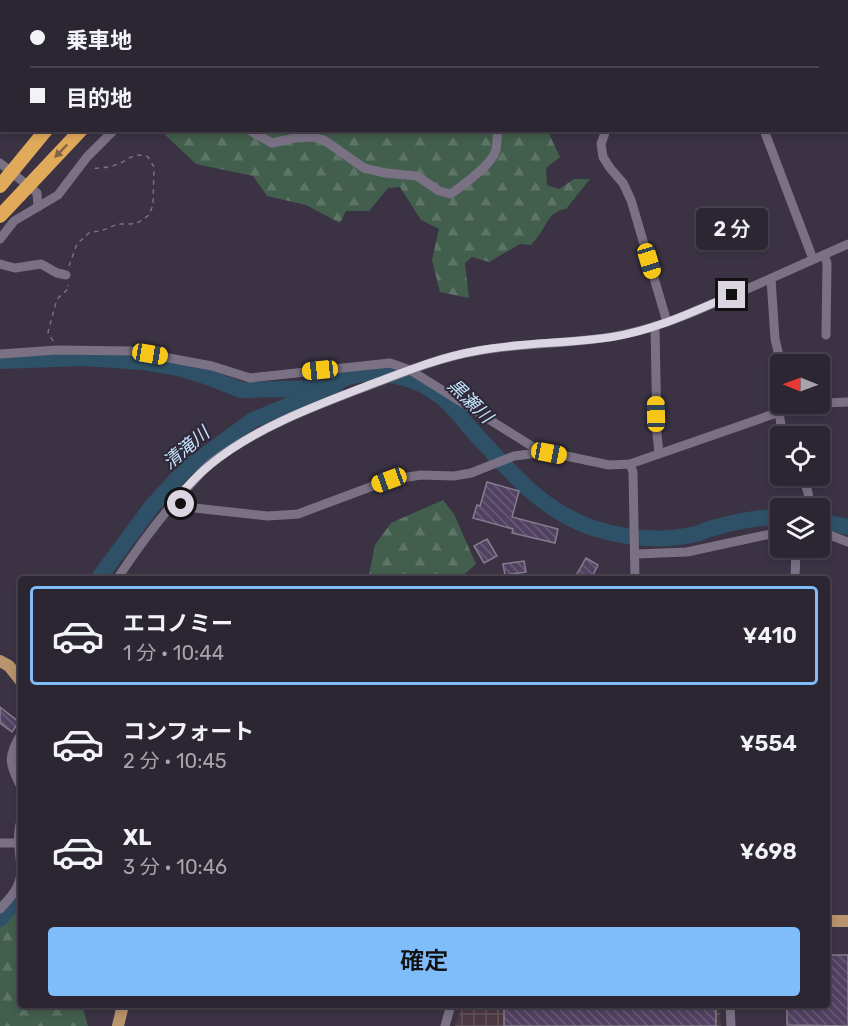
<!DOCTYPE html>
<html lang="ja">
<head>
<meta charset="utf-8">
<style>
  body { margin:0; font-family:Rubik,"Noto Sans JP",sans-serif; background:#38323f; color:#f1f3f6; height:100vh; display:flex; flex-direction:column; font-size:22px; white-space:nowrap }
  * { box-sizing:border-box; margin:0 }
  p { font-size:20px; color:#a6a5ac }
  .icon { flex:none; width:33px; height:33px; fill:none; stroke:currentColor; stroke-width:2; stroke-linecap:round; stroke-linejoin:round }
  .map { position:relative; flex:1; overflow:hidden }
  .panel { position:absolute; left:18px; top:576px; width:812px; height:432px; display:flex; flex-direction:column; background:#2c2633; border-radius:6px; box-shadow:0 3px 9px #0003,0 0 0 2px #48434e }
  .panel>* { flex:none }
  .guide { position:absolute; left:0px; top:0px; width:849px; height:132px; box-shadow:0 3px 9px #0003,0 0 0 2px #48434e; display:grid; align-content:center; height:132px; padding:0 30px; background:#2c2633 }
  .needle { width:39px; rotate:271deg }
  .fabs { position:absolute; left:770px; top:354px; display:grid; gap:12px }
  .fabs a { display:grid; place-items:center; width:60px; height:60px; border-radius:6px; background:#2c2633; box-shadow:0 3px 9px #0003,0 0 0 2px #48434e; font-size:30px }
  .end { position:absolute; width:27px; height:27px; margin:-14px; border:8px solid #dad5e0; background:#111; box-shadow:0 0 0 3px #111 }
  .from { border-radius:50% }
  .bubble { position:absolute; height:42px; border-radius:6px; background:#2c2633; box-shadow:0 3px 9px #0003,0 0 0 2px #48434e; font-size:20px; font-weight:600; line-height:42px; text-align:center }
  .car { position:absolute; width:18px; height:36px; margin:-18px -9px; border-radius:8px; box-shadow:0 0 4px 2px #0007; background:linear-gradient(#f5c518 24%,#345 0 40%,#f5c518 0 76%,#345 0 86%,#f5c518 0) }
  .guide b { display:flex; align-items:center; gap:21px; height:57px; font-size:22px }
  .guide b+b { border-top:2px solid #48434e }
  .guide i { width:15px; height:15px; background:#f1f3f6 }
  ul { padding:10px 0 0; list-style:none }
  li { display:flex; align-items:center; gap:18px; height:99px; margin:0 12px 9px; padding:0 18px; border:3px solid transparent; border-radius:6px }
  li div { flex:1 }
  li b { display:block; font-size:22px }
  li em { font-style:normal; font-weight:600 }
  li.on { border-color:#7fbdfa }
  li>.icon { width:54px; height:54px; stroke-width:1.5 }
  .action { display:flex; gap:12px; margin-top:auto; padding:12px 30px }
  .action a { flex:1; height:69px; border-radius:6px; background:#7fbdfa; color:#111; font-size:24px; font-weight:600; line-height:69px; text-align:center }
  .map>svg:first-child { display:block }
  .industrial { fill:url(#industrial-grid) }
  .forest { fill:url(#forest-firs) }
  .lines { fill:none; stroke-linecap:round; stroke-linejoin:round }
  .river { stroke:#2f5167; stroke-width:16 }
  .building { fill:url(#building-back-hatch); stroke:#867c90; stroke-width:1.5 }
  .highway-tunnel { stroke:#534b5b; stroke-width:14; stroke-dasharray:14 7; stroke-linecap:butt }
  .path { stroke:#77707f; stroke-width:1.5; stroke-dasharray:4.5 4.5; stroke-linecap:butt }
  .minor { stroke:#7b7185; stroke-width:9 }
  .major { stroke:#b8936b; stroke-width:12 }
  .highway { stroke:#e1aa5a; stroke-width:14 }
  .oneway { fill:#806348 }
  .route { stroke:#dad5e0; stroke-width:8 }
  .labels { text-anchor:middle; stroke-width:4.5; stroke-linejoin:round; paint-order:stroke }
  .water-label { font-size:18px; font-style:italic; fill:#c2e6fe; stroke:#31293a }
</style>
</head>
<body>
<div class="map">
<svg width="848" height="1026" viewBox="0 0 848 1026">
  <defs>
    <pattern id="industrial-grid" width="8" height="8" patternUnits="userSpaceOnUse" patternTransform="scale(1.5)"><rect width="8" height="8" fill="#4b3841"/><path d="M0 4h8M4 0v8" fill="none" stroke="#64545c"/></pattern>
    <pattern id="forest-firs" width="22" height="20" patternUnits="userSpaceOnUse" patternTransform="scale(1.5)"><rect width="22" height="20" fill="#425e4c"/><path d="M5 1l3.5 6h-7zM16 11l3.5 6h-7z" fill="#5d7466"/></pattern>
    <pattern id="building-back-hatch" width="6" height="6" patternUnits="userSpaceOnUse" patternTransform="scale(1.5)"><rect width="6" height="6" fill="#524262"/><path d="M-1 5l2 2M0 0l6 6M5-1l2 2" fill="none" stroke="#6a5c78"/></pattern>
  </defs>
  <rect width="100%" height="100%" fill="#3b3344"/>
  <polygon class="industrial" points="462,1005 720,1005 721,1026 455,1026"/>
  <g class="forest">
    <polygon points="0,0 109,0 109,2 2,2 2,129 0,129"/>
    <polygon points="206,0 642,0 639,2 206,2"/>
    <path d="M146,131H551L550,136L560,157L546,168L547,185L559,189L574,179H590L566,209C550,212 549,220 541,232C538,237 534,241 531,245L520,244L489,262L472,257L465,263L469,298L440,292L432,260L439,229L421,220L400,187L388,188L369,211H346L340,223L306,205L267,196L253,176L196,164L162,132Z"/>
    <polygon points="443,500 454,514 476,564 459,579 443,579 433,576 432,579 368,579 375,545 391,523"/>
    <polygon points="21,888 21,1005 82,1005 88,1026 0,1026 0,901 18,896"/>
  </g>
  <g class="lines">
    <g class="river">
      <polyline points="0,361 84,358 144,362 179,368 205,376 241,390 321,388"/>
      <polyline points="819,521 848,527"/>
      <path d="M98,579L152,506L186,469L253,420L335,386C338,383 341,379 345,378C367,370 400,374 421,384C427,387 434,392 440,396C452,404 461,418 471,429C506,467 541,511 593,528C625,538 662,542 696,534C702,533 707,529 713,528C734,522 758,517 780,517"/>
      <polyline points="0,919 21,893"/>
    </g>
  </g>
  <g class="building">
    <polygon points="487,482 519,491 512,517 558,529 555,543 512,533 513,529 473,518 477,505 480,506"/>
    <polygon points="487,539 497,556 484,563 474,546"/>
    <polygon points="586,558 598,565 591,579 574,579"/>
    <polygon points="524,561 526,572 505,575 503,564"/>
    <polygon points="0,707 19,722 12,732 0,723"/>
    <polygon points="826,955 848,955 848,1026 787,1025 787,1005 826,1005"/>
    <rect x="504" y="1005" width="212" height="21"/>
  </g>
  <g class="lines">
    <polyline class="highway-tunnel" points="199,2 200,0"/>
    <g class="path">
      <path d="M69,266L77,244L90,232L101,231L118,224H131L139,222L149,215L153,205L154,167L148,157C132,151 129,161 115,165C107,168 98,168 90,169"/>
      <polyline points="53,341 48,332 57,299 69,288 68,285"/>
    </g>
    <g class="minor">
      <polyline points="720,0 721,2"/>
      <polyline points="518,2 527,0"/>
      <polyline points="693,2 694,0"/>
      <path d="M249,130L272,143L295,138L312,137L324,140L364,168L385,173L417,176L439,191L451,194C463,185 492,165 496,150C497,144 497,137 498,130"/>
      <polyline points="606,130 601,144 603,157 610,168 623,183 631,200 667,322"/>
      <polyline points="764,130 813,259"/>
      <polyline points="0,163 37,193 38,207"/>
      <polyline points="0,239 14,221 58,195 87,157 114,130"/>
      <polyline points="824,255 827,263 826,335"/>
      <polyline points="0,264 15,268 41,264 57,273 66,275"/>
      <polyline points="771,279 775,339 781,364"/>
      <polyline points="655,326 657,434 659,453"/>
      <polyline points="0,354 57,350 131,351 212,366 250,378 390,363 410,370 538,450 609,465 630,464 791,408 824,403 848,402"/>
      <polyline points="779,413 783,436"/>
      <polyline points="630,464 633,472 635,579"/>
      <path d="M800,476C808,486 809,496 810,508"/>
      <polyline points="175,500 185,507 268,516 298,514 389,480 421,475 454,476 471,473 514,456 531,454 538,450"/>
      <polyline points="819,531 848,542"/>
      <polyline points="636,554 687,552 780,532"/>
      <path d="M117,579C139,546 162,514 189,486C196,478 203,470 211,463C259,426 318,405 373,384C407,371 441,357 477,351C529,341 583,345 634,332C664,325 691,313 719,301C762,283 805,263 848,244"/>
      <polyline points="795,579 796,548"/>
      <path d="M21,734C7,757 9,764 21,787"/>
      <path d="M21,821C16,836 20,853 21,868"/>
      <polyline points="0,843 19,843"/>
      <path d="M0,909C11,897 18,890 21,874"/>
      <polyline points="730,1005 731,1026"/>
      <polyline points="445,1026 451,1005"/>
    </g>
    <g class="major">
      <polyline points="0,661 9,666 21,681"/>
      <polyline points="826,921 848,921"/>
      <polyline points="118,1026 123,1005"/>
    </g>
    <g class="highway">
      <polyline points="146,2 148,0"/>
      <polyline points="0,186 46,130"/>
      <polyline points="0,216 81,130"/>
    </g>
  </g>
  <defs><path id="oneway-solid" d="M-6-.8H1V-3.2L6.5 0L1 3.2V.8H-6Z" transform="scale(1.5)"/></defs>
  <use class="oneway" href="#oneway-solid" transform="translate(61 151) rotate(134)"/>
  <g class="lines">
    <path class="route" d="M181,504L175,500C186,488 197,475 210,465C255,427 322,403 377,382C409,370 442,357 476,351C521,342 567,344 612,337C654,330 693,312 732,295"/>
  </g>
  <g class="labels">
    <g class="water-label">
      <text transform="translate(470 401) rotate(44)" y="6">黒瀬川</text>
      <text transform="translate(186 448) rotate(-40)" y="6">清滝川</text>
    </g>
  </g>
</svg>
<div class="fabs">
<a><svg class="needle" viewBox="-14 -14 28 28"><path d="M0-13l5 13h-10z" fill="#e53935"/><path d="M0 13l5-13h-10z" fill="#a6a5ac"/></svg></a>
<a><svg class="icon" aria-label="locate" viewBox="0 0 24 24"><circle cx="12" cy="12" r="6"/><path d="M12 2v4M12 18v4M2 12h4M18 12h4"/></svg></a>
<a><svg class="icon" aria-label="layers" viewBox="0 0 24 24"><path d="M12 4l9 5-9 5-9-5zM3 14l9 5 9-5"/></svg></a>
</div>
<i class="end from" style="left:181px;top:504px"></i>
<i class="end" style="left:732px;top:295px"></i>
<div class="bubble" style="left:696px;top:208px;width:72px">2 分</div>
<i class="car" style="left:649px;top:261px;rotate:163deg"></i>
<i class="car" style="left:150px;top:354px;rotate:100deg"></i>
<i class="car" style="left:320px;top:370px;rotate:264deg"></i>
<i class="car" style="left:656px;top:414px;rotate:359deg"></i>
<i class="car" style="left:549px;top:453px;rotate:101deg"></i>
<i class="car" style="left:389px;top:480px;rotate:250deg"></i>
<div class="guide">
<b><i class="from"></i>乗車地</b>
<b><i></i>目的地</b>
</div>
<section class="panel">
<ul>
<li class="on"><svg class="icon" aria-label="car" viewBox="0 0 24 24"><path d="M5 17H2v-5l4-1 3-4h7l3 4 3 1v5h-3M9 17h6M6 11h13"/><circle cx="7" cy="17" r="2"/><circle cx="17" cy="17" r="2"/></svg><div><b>エコノミー</b><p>1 分 · 10:44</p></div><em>¥410</em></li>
<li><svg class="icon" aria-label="car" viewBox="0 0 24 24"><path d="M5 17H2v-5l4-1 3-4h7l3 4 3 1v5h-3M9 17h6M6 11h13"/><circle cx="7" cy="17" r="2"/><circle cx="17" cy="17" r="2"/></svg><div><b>コンフォート</b><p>2 分 · 10:45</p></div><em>¥554</em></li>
<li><svg class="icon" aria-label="car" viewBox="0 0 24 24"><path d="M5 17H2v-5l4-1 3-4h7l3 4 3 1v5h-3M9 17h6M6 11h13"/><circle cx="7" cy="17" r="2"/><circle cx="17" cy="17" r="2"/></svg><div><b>XL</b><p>3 分 · 10:46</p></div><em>¥698</em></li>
</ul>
<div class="action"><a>確定</a></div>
</section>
</div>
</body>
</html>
